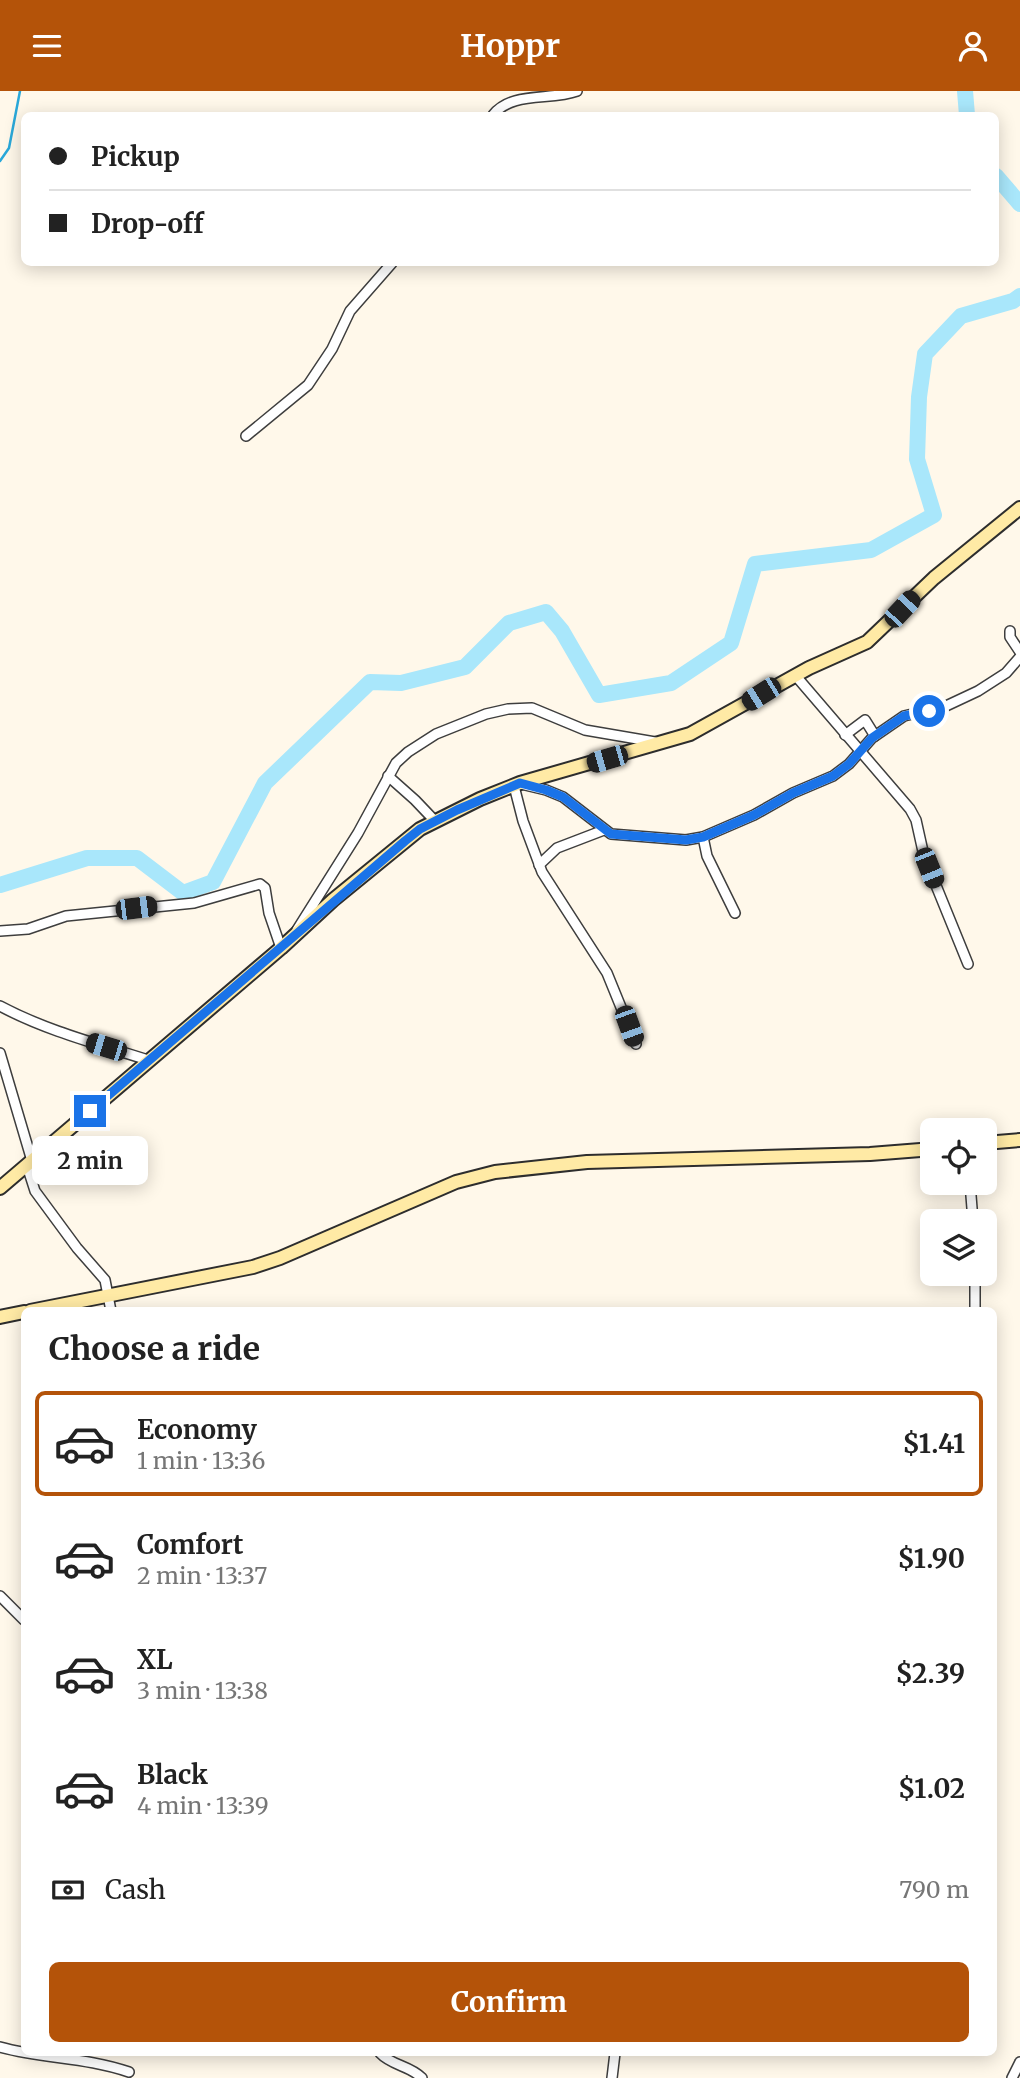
<!DOCTYPE html>
<html lang="en">
<head>
<meta charset="utf-8">
<style>
  body { margin:0; font-family:Merriweather,serif; background:#f6f6f6; color:#222; height:100vh; display:flex; flex-direction:column; font-size:26px; white-space:nowrap }
  * { box-sizing:border-box; margin:0 }
  p { font-size:23px; color:#767676 }
  .icon { flex:none; width:38px; height:38px; fill:none; stroke:currentColor; stroke-width:2; stroke-linecap:round; stroke-linejoin:round }
  .map { position:relative; flex:1; overflow:hidden }
  .drawer { position:absolute; left:21px; top:1216px; width:976px; height:749px; display:flex; flex-direction:column; background:#fff; border-radius:10px; box-shadow:0 4px 18px #0003 }
  .drawer>* { flex:none }
  .hud { position:absolute; left:21px; top:21px; width:978px; height:154px; border-radius:10px; box-shadow:0 4px 18px #0003; display:grid; align-content:center; height:154px; padding:0 28px; background:#fff }
  .buttons { position:absolute; left:920px; top:1027px; display:grid; gap:14px }
  .buttons a { display:grid; place-items:center; width:77px; height:77px; border-radius:10px; background:#fff; box-shadow:0 4px 18px #0003; font-size:35px }
  .end { position:absolute; width:32px; height:32px; margin:-16px; border:9px solid #1a73e8; background:#fff; box-shadow:0 0 0 4px #fff }
  .from { border-radius:50% }
  .bubble { position:absolute; height:49px; border-radius:10px; background:#fff; box-shadow:0 4px 18px #0003; font-size:23px; font-weight:700; line-height:49px; text-align:center }
  .car { position:absolute; width:21px; height:42px; margin:-21px -10px; border-radius:9px; box-shadow:0 0 5px 2px #0007; background:linear-gradient(#222 24%,#8ab4d8 0 40%,#222 0 76%,#8ab4d8 0 86%,#222 0) }
  .hud b { display:flex; align-items:center; gap:24px; height:66px; font-size:26px }
  .hud b+b { border-top:2px solid #e0e0e0 }
  .hud i { width:18px; height:18px; background:#222 }
  ul { padding:0; list-style:none }
  li { display:flex; align-items:center; gap:21px; height:105px; margin:0 14px 10px; padding:0 14px; border:4px solid transparent; border-radius:10px }
  li div { flex:1 }
  li b { display:block; font-size:26px }
  li em { font-style:normal; font-weight:700 }
  li.selected { border-color:#b45309 }
  li>.icon { width:63px; height:63px; stroke-width:1.5 }
  h2 { padding:0 28px; font-size:32px; line-height:84px }
  .pay { display:flex; align-items:center; gap:18px; height:77px; padding:0 28px; font-size:26px }
  .pay p { margin-inline-start:auto }
  .action { display:flex; gap:14px; margin-top:auto; padding:14px 28px }
  .action a { flex:1; height:80px; border-radius:10px; background:#b45309; color:#fff; font-size:28px; font-weight:700; line-height:80px; text-align:center }
  header { display:flex; justify-content:space-between; align-items:center; height:91px; padding:0 28px; background:#b45309; color:#fff; font-size:32px; font-weight:700 }
  .map>svg:first-child { display:block }
  .lines { fill:none; stroke-linecap:round; stroke-linejoin:round }
  .stream { stroke:#2aa8d9; stroke-width:2.5 }
  .river { stroke:#a9e7fb; stroke-width:16 }
  .street-casing { stroke:#3e3e3e; stroke-width:12 }
  .secondary-casing { stroke:#2d2d2d; stroke-width:16 }
  .street { stroke:#fff; stroke-width:9 }
  .secondary { stroke:#ffeaa5; stroke-width:12 }
  .route { stroke:#1a73e8; stroke-width:9 }
</style>
</head>
<body>
<header><svg class="icon" aria-label="menu" viewBox="0 0 24 24"><path d="M4 6h16M4 12h16M4 18h16"/></svg>Hoppr<svg class="icon" aria-label="person" viewBox="0 0 24 24"><circle cx="12" cy="8" r="4"/><path d="M4 21q1-7 8-7t8 7"/></svg></header>
<div class="map">
<svg width="1020" height="1987" viewBox="0 0 1020 1987">
  <rect width="100%" height="100%" fill="#fff8ea"/>
  <g class="lines">
    <polyline class="stream" points="0,70 9,57 20,0"/>
    <g class="river">
      <polyline points="965,0 967,24"/>
      <polyline points="996,85 1020,113"/>
      <polyline points="0,794 87,767 137,767 183,802 213,791 265,692 370,591 401,592 465,576 509,532 546,521 562,540 599,604 671,592 731,552 755,473 871,459 934,424 917,368 919,306 925,263 961,225 1013,210 1020,205"/>
    </g>
    <g class="street-casing">
      <g id="street">
        <path d="M493,24C512,0 550,10 577,0"/>
        <polyline points="246,345 308,294 332,258 350,220 392,172"/>
        <polyline points="1010,540 1010,546 1020,561"/>
        <polyline points="795,584 910,718 916,729 924,765 968,873"/>
        <polyline points="845,644 865,629 875,645"/>
        <polyline points="388,685 415,709 435,730"/>
        <polyline points="521,693 546,699 563,706 611,743 686,749 703,746 754,724 793,702 833,685 849,673 872,647 904,625 946,615 978,600 1006,582 1020,566"/>
        <polyline points="514,695 523,730 542,781 607,882 636,953"/>
        <polyline points="703,746 707,765 735,822"/>
        <polyline points="539,774 557,757 604,739"/>
        <polyline points="297,839 358,742 396,672 408,661 436,643 486,623 508,618 532,617 585,639 655,651"/>
        <polyline points="0,840 28,838 66,825 194,812 260,793 265,797 269,822 281,857"/>
        <path d="M0,915C47,940 98,953 148,969"/>
        <polyline points="0,962 32,1070"/>
        <polyline points="27,1075 35,1100 77,1157 105,1189 111,1220"/>
        <polyline points="970,1092 973,1130"/>
        <polyline points="975,1183 975,1220"/>
        <polyline points="0,1505 24,1529"/>
        <path d="M0,1956C44,1968 85,1966 129,1981"/>
        <path d="M380,1962C392,1975 409,1974 422,1987"/>
        <polyline points="612,1987 615,1962"/>
        <polyline points="1012,1987 1020,1971"/>
      </g>
    </g>
    <g class="secondary-casing">
      <g id="secondary">
        <polyline points="985,1052 1020,1049"/>
        <polyline points="0,1097 281,857 333,809 420,738 480,708 520,692 690,643 809,577 867,551 934,487 1020,417"/>
        <polyline points="30,1220 253,1176 280,1167 456,1091 495,1081 587,1071 870,1063 933,1058"/>
        <polyline points="0,1226 24,1221"/>
      </g>
    </g>
    <use href="#street" class="street"/>
    <use href="#secondary" class="secondary"/>
  </g>
  <g class="lines">
    <polyline class="route" points="90,1020 405,750 420,738 457,719 520,692 546,699 563,706 611,743 686,749 703,746 754,724 793,702 833,685 849,673 872,647 904,625 929,620"/>
  </g>
</svg>
<div class="buttons">
<a><svg class="icon" aria-label="locate" viewBox="0 0 24 24"><circle cx="12" cy="12" r="6"/><path d="M12 2v4M12 18v4M2 12h4M18 12h4"/></svg></a>
<a><svg class="icon" aria-label="layers" viewBox="0 0 24 24"><path d="M12 4l9 5-9 5-9-5zM3 14l9 5 9-5"/></svg></a>
</div>
<i class="end from" style="left:929px;top:620px"></i>
<i class="end" style="left:90px;top:1020px"></i>
<div class="bubble" style="left:32px;top:1045px;width:116px">2 min</div>
<i class="car" style="left:902px;top:518px;rotate:43deg"></i>
<i class="car" style="left:761px;top:603px;rotate:238deg"></i>
<i class="car" style="left:607px;top:668px;rotate:254deg"></i>
<i class="car" style="left:929px;top:777px;rotate:158deg"></i>
<i class="car" style="left:136px;top:817px;rotate:83deg"></i>
<i class="car" style="left:629px;top:935px;rotate:160deg"></i>
<i class="car" style="left:106px;top:956px;rotate:287deg"></i>
<div class="hud">
<b><i class="from"></i>Pickup</b>
<b><i></i>Drop-off</b>
</div>
<section class="drawer">
<h2>Choose a ride</h2>
<ul>
<li class="selected"><svg class="icon" aria-label="car" viewBox="0 0 24 24"><path d="M5 17H2v-5l4-1 3-4h7l3 4 3 1v5h-3M9 17h6M6 11h13"/><circle cx="7" cy="17" r="2"/><circle cx="17" cy="17" r="2"/></svg><div><b>Economy</b><p>1 min · 13:36</p></div><em>$1.41</em></li>
<li><svg class="icon" aria-label="car" viewBox="0 0 24 24"><path d="M5 17H2v-5l4-1 3-4h7l3 4 3 1v5h-3M9 17h6M6 11h13"/><circle cx="7" cy="17" r="2"/><circle cx="17" cy="17" r="2"/></svg><div><b>Comfort</b><p>2 min · 13:37</p></div><em>$1.90</em></li>
<li><svg class="icon" aria-label="car" viewBox="0 0 24 24"><path d="M5 17H2v-5l4-1 3-4h7l3 4 3 1v5h-3M9 17h6M6 11h13"/><circle cx="7" cy="17" r="2"/><circle cx="17" cy="17" r="2"/></svg><div><b>XL</b><p>3 min · 13:38</p></div><em>$2.39</em></li>
<li><svg class="icon" aria-label="car" viewBox="0 0 24 24"><path d="M5 17H2v-5l4-1 3-4h7l3 4 3 1v5h-3M9 17h6M6 11h13"/><circle cx="7" cy="17" r="2"/><circle cx="17" cy="17" r="2"/></svg><div><b>Black</b><p>4 min · 13:39</p></div><em>$1.02</em></li>
</ul>
<div class="pay"><svg class="icon" aria-label="cash" viewBox="0 0 24 24"><path d="M3 7h18v10H3z"/><circle cx="12" cy="12" r="2"/></svg>Cash<p>790 m</p></div>
<div class="action"><a>Confirm</a></div>
</section>
</div>
</body>
</html>
